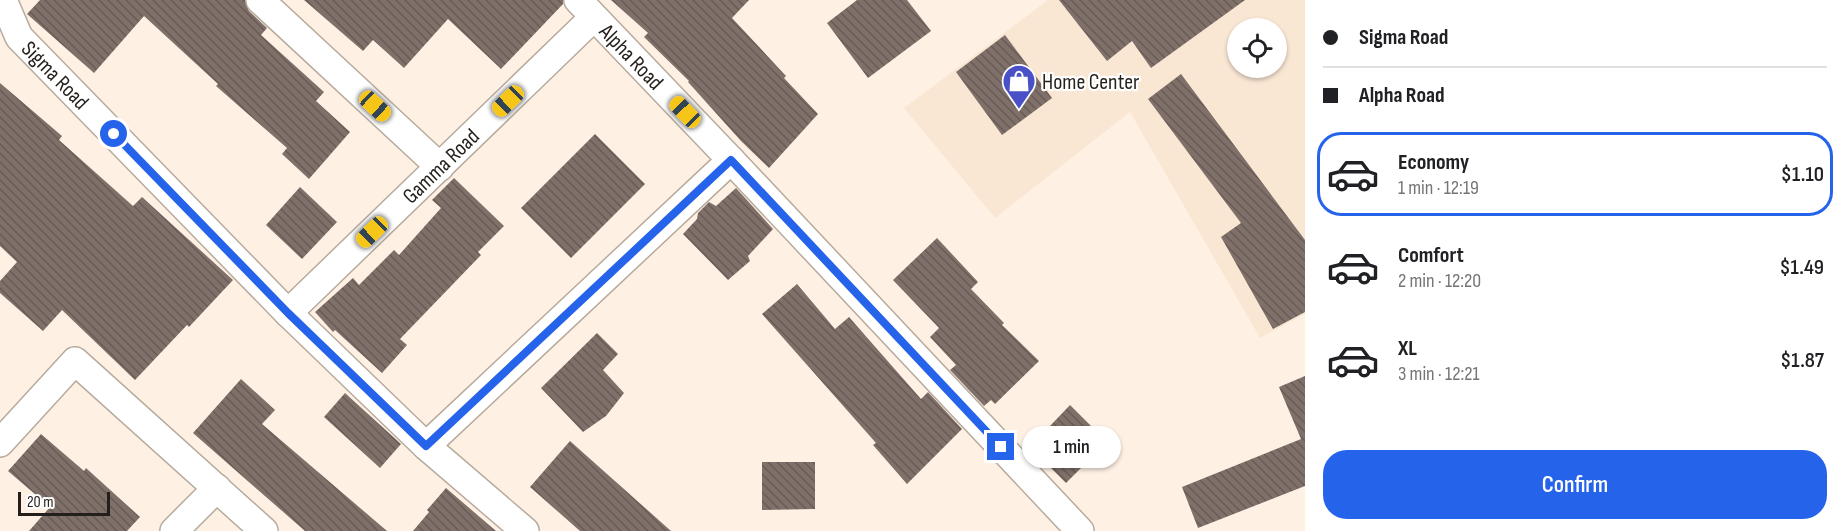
<!DOCTYPE html>
<html lang="en">
<head>
<meta charset="utf-8">
<style>
  body { margin:0; font-family:"Sofia Sans Condensed",sans-serif; background:#f2f2f2; color:#202124; height:100vh; display:flex; flex-direction:column; font-size:22px; white-space:nowrap }
  * { box-sizing:border-box; margin:0 }
  p { font-size:20px; color:#757577 }
  .icon { flex:none; width:33px; height:33px; fill:none; stroke:currentColor; stroke-width:2; stroke-linecap:round; stroke-linejoin:round }
  .map { position:relative; flex:1; overflow:hidden }
  .side { display:flex; flex-direction:column; background:#fff; width:540px }
  .side>* { flex:none }
  .banner { display:grid; align-content:center; height:132px; padding:0 18px; background:#fff }
  .controls { position:absolute; left:1227px; top:18px; display:grid; gap:12px }
  .controls a { display:grid; place-items:center; width:60px; height:60px; border-radius:50%; background:#fff; box-shadow:0 2px 4px #0004; font-size:30px }
  .scale { position:absolute; left:18px; bottom:15px; width:92px; box-sizing:border-box; padding-left:6px; border:3px solid #231f1a; border-top:0; font-size:16px; line-height:21px; white-space:nowrap; color:#231f1a; -webkit-text-stroke:4px #fff; paint-order:stroke }
  .end { position:absolute; width:27px; height:27px; margin:-14px; border:8px solid #2563eb; background:#fff; box-shadow:0 0 0 3px #fff }
  .from { border-radius:50% }
  .bubble { position:absolute; height:42px; border-radius:21px; background:#fff; box-shadow:0 2px 4px #0004; font-size:20px; font-weight:600; line-height:42px; text-align:center }
  .car { position:absolute; width:18px; height:36px; margin:-18px -9px; border-radius:8px; box-shadow:0 0 4px 2px #0007; background:linear-gradient(#f5c518 24%,#345 0 40%,#f5c518 0 76%,#345 0 86%,#f5c518 0) }
  .banner b { display:flex; align-items:center; gap:21px; height:57px; font-size:22px }
  .banner b+b { border-top:2px solid #e0e0e0 }
  .banner i { width:15px; height:15px; background:#202124 }
  ul { padding:0; list-style:none }
  li { display:flex; align-items:center; gap:18px; height:84px; margin:0 12px 9px; padding:0 6px; border:3px solid transparent; border-radius:24px }
  li div { flex:1 }
  li b { display:block; font-size:22px }
  li em { font-style:normal; font-weight:600 }
  li.current { border-color:#2563eb }
  li>.icon { width:54px; height:54px; stroke-width:1.5 }
  .primary-button { display:flex; gap:12px; margin-top:auto; padding:12px 18px }
  .primary-button a { flex:1; height:69px; border-radius:24px; background:#2563eb; color:#fff; font-size:24px; font-weight:600; line-height:69px; text-align:center }
  main { display:flex; flex:1; min-height:0 }
  .map>svg:first-child { display:block }
  .built { fill:#f9e6d3; fill-rule:evenodd }
  .building { fill:url(#building-back-hatch) }
  .lines { fill:none; stroke-linecap:round; stroke-linejoin:round }
  .street-casing { stroke:#b7ab9e; stroke-width:30 }
  .street { stroke:#fff; stroke-width:27 }
  .route { stroke:#2563eb; stroke-width:8 }
  .labels { text-anchor:middle; stroke-width:4.5; stroke-linejoin:round; paint-order:stroke }
  .street-label { font-size:22px; fill:#231f1a; stroke:#fff }
  .poi-label { font-size:22px; fill:#231f1a; stroke:#fff; text-anchor:start }
</style>
</head>
<body>
<main>
<div class="map">
<svg width="1305" height="531" viewBox="0 0 1305 531">
  <defs>
    <pattern id="building-back-hatch" width="6" height="6" patternUnits="userSpaceOnUse" patternTransform="scale(1.5)"><rect width="6" height="6" fill="#80706a"/><path d="M-1 5l2 2M0 0l6 6M5-1l2 2" fill="none" stroke="#685b56"/></pattern>
  </defs>
  <rect width="100%" height="100%" fill="#fef1e4"/>
  <path class="built" d="M1048,0H1305V314L1260,338L1130,112L995,218L904,108ZM1238,28H1276V68H1238Z"/>
  <g class="building">
    <polygon points="40,0 245,0 249,11 267,28 261,35 324,92 316,101 350,132 309,179 282,154 287,148 216,86 218,84 144,16 94,73 27,14"/>
    <polygon points="304,0 563,0 563,4 501,69 448,19 404,68 373,40 363,51"/>
    <polygon points="611,0 749,0 732,18 786,76 784,78 818,114 769,168 741,141 688,82 689,81 644,37 648,33"/>
    <polygon points="857,0 907,0 931,31 868,78 827,23"/>
    <polygon points="1059,0 1245,0 1151,68 1132,41 1107,61"/>
    <polygon points="1005,35 1052,98 1002,135 956,72"/>
    <polygon points="1181,74 1305,240 1305,312 1273,329 1221,237 1241,223 1148,99"/>
    <polygon points="0,83 62,136 59,140 133,206 142,197 233,280 189,327 187,325 135,380 62,310 43,331 0,293 0,281 17,262 0,246"/>
    <polygon points="595,134 645,184 571,258 521,208"/>
    <polygon points="454,178 504,226 478,252 481,255 400,339 407,345 382,373 335,330 333,332 315,312 353,278 359,285 394,250 399,255 441,208 432,200"/>
    <polygon points="300,187 337,222 302,259 266,225"/>
    <polygon points="736,188 773,229 748,256 750,261 728,280 683,234 697,219 698,213 709,202 716,206"/>
    <polygon points="937,238 978,282 971,289 1004,323 1002,325 1039,361 995,404 991,400 984,406 950,370 956,365 930,337 939,328 893,280"/>
    <polygon points="797,284 835,329 849,317 921,399 928,392 962,429 907,484 873,445 876,443 762,314"/>
    <polygon points="597,333 618,354 603,370 624,393 606,416 583,432 541,388"/>
    <polygon points="1305,376 1305,486 1198,528 1182,487 1301,439 1279,387"/>
    <polygon points="241,379 275,410 262,424 387,531 305,531 193,433"/>
    <polygon points="345,393 401,444 380,468 324,417"/>
    <polygon points="1070,405 1107,442 1066,483 1030,447"/>
    <polygon points="41,434 84,471 86,468 140,517 127,531 29,531 50,507 8,471"/>
    <polygon points="570,441 671,531 580,531 530,487"/>
    <polygon points="762,462 815,462 815,509 762,510"/>
    <polygon points="446,488 496,531 413,531 429,512 427,510"/>
  </g>
  <g class="lines">
    <g class="street-casing">
      <g id="street">
        <path id="s1" d="M3,0L19,37L288,313L426,446L525,531"/>
        <polyline points="260,0 440,167"/>
        <path id="s2" d="M578,0L731,160L1080,531"/>
        <path id="s3" d="M288,313L593,18"/>
        <polyline points="0,443 75,361 264,531"/>
        <polyline points="426,446 731,160"/>
        <polyline points="174,531 217,488"/>
      </g>
    </g>
    <use href="#street" class="street"/>
  </g>
  <g class="lines">
    <polyline class="route" points="114,134 288,313 426,446 731,160 1001,447"/>
  </g>
  <defs>
    <g id="shop-pin" transform="scale(1.725)"><path d="M0 17L-7.5 6A9.5 9.5 0 1 1 7.5 6Z" fill="#4a50c5" stroke="#fff"/><path d="M-5-2.5h2.3a2.7 3.5 0 0 1 5.4 0H5L5.5 6h-11ZM-1.5-2.5h3a1.5 2.3 0 0 0-3 0Z" fill="#fff"/></g>
  </defs>
  <g fill-rule="evenodd">
    <use href="#shop-pin" x="1019" y="81"/>
  </g>
  <g class="labels">
    <g class="street-label">
      <text dy="8" stroke="none"><textPath href="#s2" startOffset="78">Alpha Road</textPath></text>
      <text dy="8" stroke="none"><textPath href="#s1" startOffset="93">Sigma Road</textPath></text>
      <text dy="8" stroke="none"><textPath href="#s3" startOffset="212">Gamma Road</textPath></text>
    </g>
    <g class="poi-label">
      <text x="1042" y="89">Home Center</text>
    </g>
  </g>
</svg>
<div class="controls">
<a><svg class="icon" aria-label="locate" viewBox="0 0 24 24"><circle cx="12" cy="12" r="6"/><path d="M12 2v4M12 18v4M2 12h4M18 12h4"/></svg></a>
</div>
<div class="scale">20 m</div>
<i class="end from" style="left:114px;top:134px"></i>
<i class="end" style="left:1001px;top:447px"></i>
<div class="bubble" style="left:1022px;top:426px;width:99px">1 min</div>
<i class="car" style="left:508px;top:101px;rotate:226deg"></i>
<i class="car" style="left:375px;top:106px;rotate:133deg"></i>
<i class="car" style="left:685px;top:112px;rotate:316deg"></i>
<i class="car" style="left:372px;top:232px;rotate:226deg"></i>
</div>
<section class="side">
<div class="banner">
<b><i class="from"></i>Sigma Road</b>
<b><i></i>Alpha Road</b>
</div>
<ul>
<li class="current"><svg class="icon" aria-label="car" viewBox="0 0 24 24"><path d="M5 17H2v-5l4-1 3-4h7l3 4 3 1v5h-3M9 17h6M6 11h13"/><circle cx="7" cy="17" r="2"/><circle cx="17" cy="17" r="2"/></svg><div><b>Economy</b><p>1 min · 12:19</p></div><em>$1.10</em></li>
<li><svg class="icon" aria-label="car" viewBox="0 0 24 24"><path d="M5 17H2v-5l4-1 3-4h7l3 4 3 1v5h-3M9 17h6M6 11h13"/><circle cx="7" cy="17" r="2"/><circle cx="17" cy="17" r="2"/></svg><div><b>Comfort</b><p>2 min · 12:20</p></div><em>$1.49</em></li>
<li><svg class="icon" aria-label="car" viewBox="0 0 24 24"><path d="M5 17H2v-5l4-1 3-4h7l3 4 3 1v5h-3M9 17h6M6 11h13"/><circle cx="7" cy="17" r="2"/><circle cx="17" cy="17" r="2"/></svg><div><b>XL</b><p>3 min · 12:21</p></div><em>$1.87</em></li>
</ul>
<div class="primary-button"><a>Confirm</a></div>
</section>
</main>
</body>
</html>
